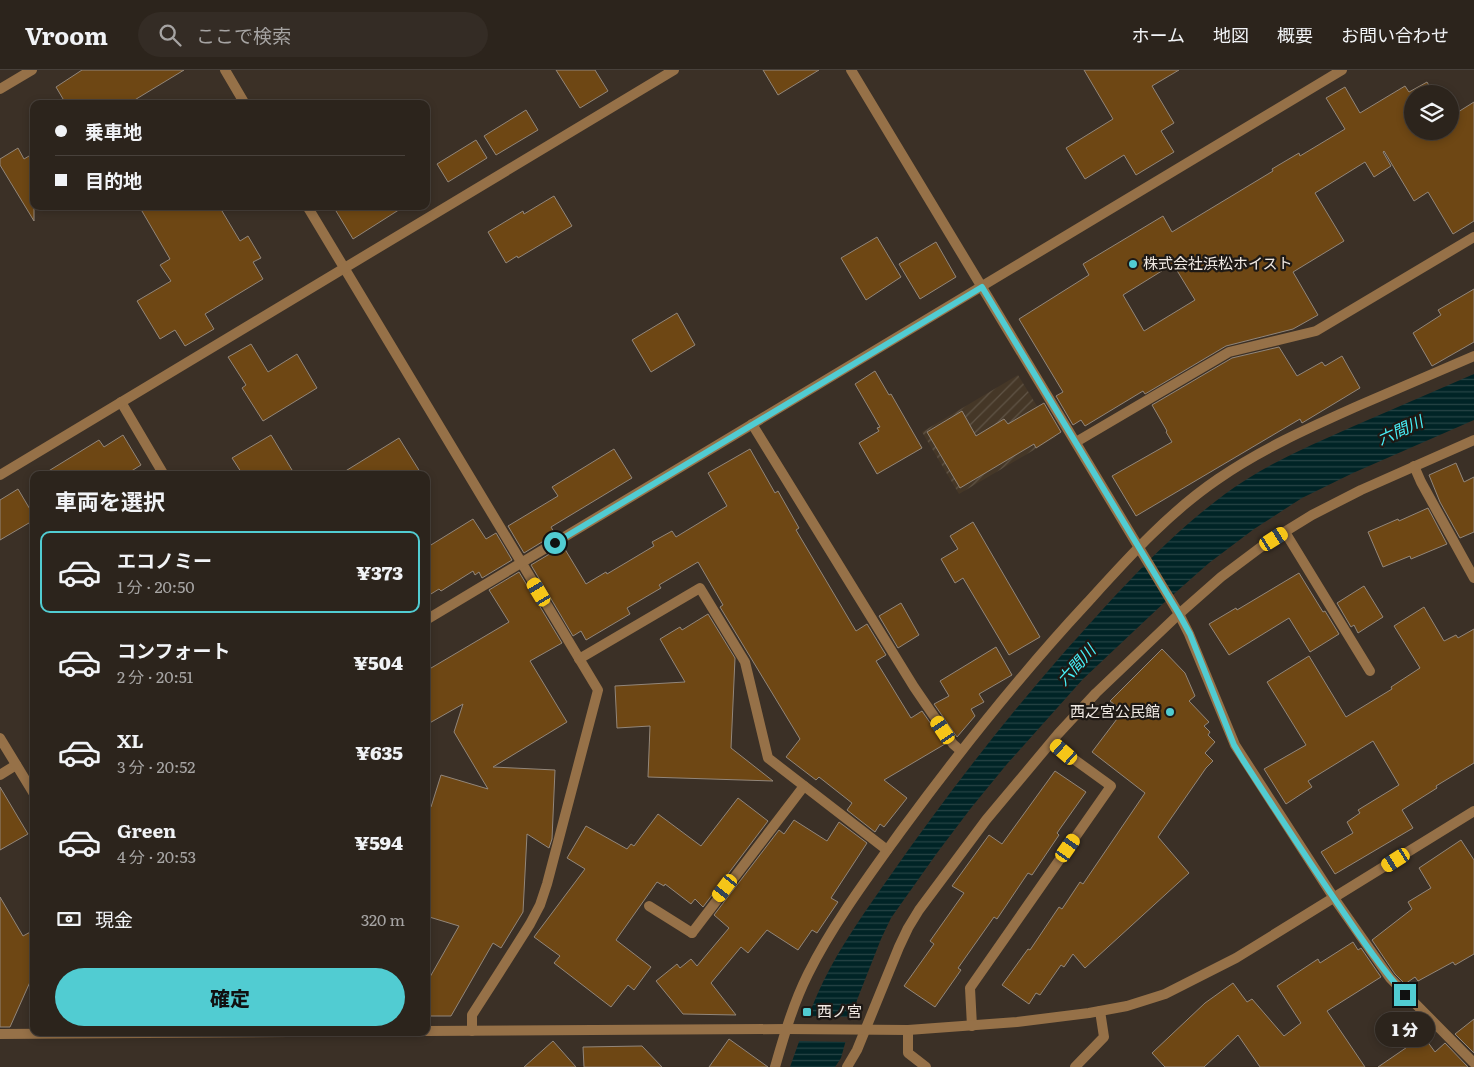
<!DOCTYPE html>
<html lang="ja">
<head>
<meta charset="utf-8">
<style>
  body { margin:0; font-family:Literata,"Noto Sans JP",serif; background:#342c25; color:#f1f3f6; height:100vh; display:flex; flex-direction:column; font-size:19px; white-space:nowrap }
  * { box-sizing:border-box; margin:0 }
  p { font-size:16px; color:#a6a4a3 }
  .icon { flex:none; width:28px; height:28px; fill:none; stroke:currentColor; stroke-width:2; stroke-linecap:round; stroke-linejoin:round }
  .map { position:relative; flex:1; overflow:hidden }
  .sheet { position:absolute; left:30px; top:401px; width:400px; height:565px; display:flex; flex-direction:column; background:#2c241c; border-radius:10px; box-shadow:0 2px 8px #0003,0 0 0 1px #48413b }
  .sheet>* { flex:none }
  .guide { position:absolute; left:30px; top:30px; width:400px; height:110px; border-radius:10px; box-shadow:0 2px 8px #0003,0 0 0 1px #48413b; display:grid; align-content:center; height:110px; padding:0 25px; background:#2c241c }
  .fabs { position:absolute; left:1404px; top:15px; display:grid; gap:10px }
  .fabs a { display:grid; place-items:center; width:55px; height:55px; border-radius:50%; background:#2c241c; box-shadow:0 2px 8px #0003,0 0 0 1px #48413b; font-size:25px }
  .end { position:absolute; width:22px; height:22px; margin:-11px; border:6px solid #51ccd2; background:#111; box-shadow:0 0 0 2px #111 }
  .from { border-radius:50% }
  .bubble { position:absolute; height:35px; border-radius:18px; background:#2c241c; box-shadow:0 2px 8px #0003,0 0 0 1px #48413b; font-size:16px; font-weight:800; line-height:35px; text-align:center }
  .car { position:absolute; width:15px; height:30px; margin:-15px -8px; border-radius:6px; box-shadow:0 0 4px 1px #0007; background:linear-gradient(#f5c518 24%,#345 0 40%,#f5c518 0 76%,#345 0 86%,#f5c518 0) }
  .guide b { display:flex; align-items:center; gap:18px; height:48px; font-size:19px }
  .guide b+b { border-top:1px solid #48413b }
  .guide i { width:12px; height:12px; background:#f1f3f6 }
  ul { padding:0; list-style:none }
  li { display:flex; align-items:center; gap:15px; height:82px; margin:0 10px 8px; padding:0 15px; border:2px solid transparent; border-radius:10px }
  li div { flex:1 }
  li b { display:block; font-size:19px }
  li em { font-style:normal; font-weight:800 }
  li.on { border-color:#51ccd2 }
  li>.icon { width:45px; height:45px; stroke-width:1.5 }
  h2 { padding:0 25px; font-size:22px; line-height:60px }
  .pay { display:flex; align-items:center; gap:12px; height:55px; padding:0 25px; font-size:19px }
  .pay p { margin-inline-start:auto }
  .button { display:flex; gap:10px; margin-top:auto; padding:10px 25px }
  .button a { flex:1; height:58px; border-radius:30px; background:#51ccd2; color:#111; font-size:20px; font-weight:800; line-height:58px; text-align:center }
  header { display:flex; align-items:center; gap:30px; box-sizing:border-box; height:70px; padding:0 25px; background:#2c241c; border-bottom:1px solid #48413b }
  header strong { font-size:24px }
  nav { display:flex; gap:28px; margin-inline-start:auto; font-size:18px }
  .search { width:350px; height:45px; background:#342c25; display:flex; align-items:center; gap:12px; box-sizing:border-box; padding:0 18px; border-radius:28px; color:#a6a4a3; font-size:19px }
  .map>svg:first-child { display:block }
  .industrial { fill:url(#industrial-furrows) }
  .water { fill:url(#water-rules) }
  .pier { fill:#3b3026 }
  .building { fill:#6e4714; stroke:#92867a; fill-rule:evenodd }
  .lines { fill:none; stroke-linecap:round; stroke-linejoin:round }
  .service { stroke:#967148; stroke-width:10 }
  .minor { stroke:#967148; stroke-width:10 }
  .tertiary { stroke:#967148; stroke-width:10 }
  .route { stroke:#51ccd2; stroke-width:6 }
  .poi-dot { fill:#51ccd2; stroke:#1e1915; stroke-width:2 }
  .labels { text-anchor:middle; stroke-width:4.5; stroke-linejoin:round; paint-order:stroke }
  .poi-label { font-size:15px; fill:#f0e9e3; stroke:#1e1915; text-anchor:start }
  .water-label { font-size:16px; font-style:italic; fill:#47f0f8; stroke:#1e1915 }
</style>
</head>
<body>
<header>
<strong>Vroom</strong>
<div class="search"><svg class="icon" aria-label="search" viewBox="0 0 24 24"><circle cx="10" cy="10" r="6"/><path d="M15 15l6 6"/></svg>ここで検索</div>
<nav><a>ホーム</a><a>地図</a><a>概要</a><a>お問い合わせ</a></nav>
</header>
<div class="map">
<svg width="1474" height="997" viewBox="0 0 1474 997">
  <defs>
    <pattern id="industrial-furrows" width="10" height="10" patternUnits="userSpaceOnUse" patternTransform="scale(1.25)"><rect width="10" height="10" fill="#453727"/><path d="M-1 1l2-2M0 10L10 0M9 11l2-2" fill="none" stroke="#605446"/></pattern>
    <pattern id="water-rules" width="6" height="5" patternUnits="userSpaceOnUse" patternTransform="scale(1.25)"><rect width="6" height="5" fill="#002426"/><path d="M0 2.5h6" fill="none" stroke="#264445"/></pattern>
  </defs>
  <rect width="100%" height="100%" fill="#3b3026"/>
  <polygon class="industrial" points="1018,305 1056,367 959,424 922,362"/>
  <path class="water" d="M1474,304V350L1353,403L1302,428L1254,459L1209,493L1167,530L1083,609L1007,694L971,738L937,783L891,848L881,869L857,930L841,988L835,997H790C800,969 810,939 823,912C841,875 866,840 890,806C943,730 999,657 1060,587C1111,530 1163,470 1225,424C1264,395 1309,376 1354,356C1394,339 1434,321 1474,304Z"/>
  <polygon class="pier" points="807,946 855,947 848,972 797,971"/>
  <g class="building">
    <polygon points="82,0 184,0 128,34 66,34 56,17"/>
    <polygon points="556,0 595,0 608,21 580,38"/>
    <polygon points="763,0 819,0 778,25"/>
    <polygon points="1084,0 1179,0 1152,16 1174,53 1161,61 1174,82 1136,105 1124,85 1085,109 1066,78 1113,49"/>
    <path d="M1427,12L1434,24H1412V61H1450V47L1474,32V151L1453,164L1428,122L1414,131L1384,81L1383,82L1391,96L1374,107L1365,92L1315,123L1344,171L1293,202L1318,245L1293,259L1226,276L1145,324L1143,321L1085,356L1081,350L1073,355L1056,326L1063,322L1019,249L1089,205L1083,194L1163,146L1172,162L1273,101L1272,99L1299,83L1300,86L1345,59L1326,28L1345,17L1360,43L1405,16L1409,22ZM1173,194L1195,230L1144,261L1123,225Z"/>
    <polygon points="526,40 538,60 496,85 484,66"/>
    <polygon points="476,70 487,88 448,112 437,94"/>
    <polygon points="18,78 24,89 34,83 34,151 0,95 0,89"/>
    <polygon points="554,126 572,156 518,188 517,186 506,193 488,162 523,141 524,144"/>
    <polygon points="139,136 219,136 240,171 248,166 261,188 253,192 263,209 205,244 214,259 185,276 175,260 160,269 137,231 171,211 160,195 170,189"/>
    <polygon points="333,136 405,136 353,169"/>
    <polygon points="877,167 901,207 866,230 841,188"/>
    <polygon points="936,172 956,207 920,229 899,194"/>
    <polygon points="1474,219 1474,272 1432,296 1413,263 1441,245 1438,240"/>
    <polygon points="677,243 695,275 651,302 632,270"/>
    <polygon points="251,274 268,302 297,284 317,318 263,351 242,318 246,315 228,287"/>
    <polygon points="1279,277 1297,306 1322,292 1325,296 1342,286 1360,318 1302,353 1300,349 1136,446 1112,406 1172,372 1166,362 1167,361 1152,335 1232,288"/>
    <polygon points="875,301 889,325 891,324 922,378 877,404 859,373 879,361 877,358 880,357 855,314"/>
    <polygon points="1044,333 1061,362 1036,378 1034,374 960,418 927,362 962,341 976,366 1004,349 1008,354"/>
    <polygon points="123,365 141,395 125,405 42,405 99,370 104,377"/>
    <polygon points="271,365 295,405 243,405 232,388"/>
    <polygon points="399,368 422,405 339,405"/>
    <polygon points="614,379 632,408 551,457 555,464 524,483 508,456 558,426 552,417"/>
    <polygon points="750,379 775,423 778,421 799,458 796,460 856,561 867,554 886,585 876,591 911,648 922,641 945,674 884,710 907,728 884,757 880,754 875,762 847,740 852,733 819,707 816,710 786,687 800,669 720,537 723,535 698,492 659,515 661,518 627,538 630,544 586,570 581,561 573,566 531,495 563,476 586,514 606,502 607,504 654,476 652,472 672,461 676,467 727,436 708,403"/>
    <polygon points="1456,393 1464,412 1474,407 1474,462 1460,468 1440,432 1429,405"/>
    <polygon points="18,419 34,446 34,450 0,470 0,430"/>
    <polygon points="1428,438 1447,474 1411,489 1410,486 1383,497 1368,462 1398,449 1399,451"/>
    <polygon points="473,449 486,469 496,463 512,490 482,508 479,502 475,505 473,501 441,521 439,519 426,527 426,478"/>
    <polygon points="973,452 1040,567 1009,585 963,508 955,513 941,489 958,479 950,466"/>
    <polygon points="519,502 562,573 530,591 567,652 493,697 555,700 552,769 549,778 527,764 523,842 501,878 493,873 451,946 426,946 426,914 459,856 426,846 426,736 431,737 441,705 488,719 454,662 463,634 426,655 426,601 509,552 489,520"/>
    <polygon points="1299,503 1323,542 1325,541 1339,564 1310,582 1289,548 1229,585 1209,554 1236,538 1237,540"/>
    <polygon points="1364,516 1383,547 1358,563 1354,555 1351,557 1337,533"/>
    <polygon points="901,533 919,565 898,578 879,546"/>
    <polygon points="1424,537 1444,571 1456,565 1458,568 1474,559 1474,693 1436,716 1437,718 1402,740 1413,758 1335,804 1321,782 1353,763 1347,752 1360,743 1358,740 1399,715 1373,671 1308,711 1312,717 1286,734 1264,699 1306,675 1267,612 1309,586 1346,647 1392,619 1391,617 1420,598 1394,556"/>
    <polygon points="708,544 735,588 731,678 773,711 648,707 650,656 617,658 615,616 685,612 660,569 680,557 682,560"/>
    <polygon points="996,577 1012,605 979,624 984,632 971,639 975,646 957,667 934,634 949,626 940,611"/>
    <polygon points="1162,579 1185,603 1195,626 1189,631 1209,652 1204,656 1210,662 1208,665 1215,672 1205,683 1213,691 1206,698 1158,767 1189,803 1085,898 1073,884 1064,897 1061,895 1040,925 1036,923 1029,934 1002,915 1028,879 1030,880 1059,837 1062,839 1080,812 1083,814 1145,723 1092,682 1123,641 1110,631"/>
    <polygon points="1055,701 1086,722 1057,763 1059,765 1032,805 1028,803 997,849 994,847 958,898 961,900 935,937 904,916 934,874 930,871 964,823 952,816 989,765 1002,774"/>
    <polygon points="0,717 28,764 0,780"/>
    <polygon points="738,728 768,751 703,837 695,829 691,834 665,814 664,816 657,812 616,870 651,897 634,920 628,915 611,937 554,893 560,886 534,867 585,799 567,788 586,756 627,779 631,774 634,776 658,744 701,776"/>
    <polygon points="794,750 827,771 839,752 867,773 831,828 838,832 817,863 812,860 798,880 767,860 748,883 741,877 711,913 736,945 683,944 656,911 677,894 680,898 691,889 697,896 729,858 714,845 779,760 784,764"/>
    <polygon points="1461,770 1474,790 1474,884 1455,895 1453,892 1418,911 1415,907 1405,914 1395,904 1372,870 1412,839 1408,832 1431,818 1419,798"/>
    <polygon points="0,827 23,866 34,860 34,903 10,957 0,957"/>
    <polygon points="1353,872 1358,880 1361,878 1381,907 1327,941 1365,997 1260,997 1238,965 1204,997 1165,997 1152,983 1205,933 1233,913 1247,932 1252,929 1284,966 1301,953 1277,916 1318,889 1320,893"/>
    <polygon points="1474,949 1474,983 1455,964"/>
    <polygon points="729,969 768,997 709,997"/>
    <polygon points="553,971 576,997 524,997"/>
    <polygon points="1416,971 1420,976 1427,971 1435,982 1445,973 1468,997 1378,997"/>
    <polygon points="642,976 662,997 584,997 583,977"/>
  </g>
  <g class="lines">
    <polyline class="service" points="649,836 692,863"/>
    <g class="minor">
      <polyline points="225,0 245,34"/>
      <polyline points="851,0 1179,544 1189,564 1235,675 1334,828 1390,908 1474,993"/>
      <polyline points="307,136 598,620 547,814 540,835 530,854 499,903 472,945 472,961"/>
      <polyline points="121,332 164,405"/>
      <polyline points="752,354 914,617 953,674 961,681"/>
      <polyline points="1076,372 1229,282 1316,261 1474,167"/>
      <polyline points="1414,396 1421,412 1474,508"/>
      <polyline points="0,405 674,0"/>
      <polyline points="1285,462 1370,601"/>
      <polyline points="426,550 1342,0"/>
      <polyline points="579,589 700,518 745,592 768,688 887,780"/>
      <polyline points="0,705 16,695"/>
      <polyline points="692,863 804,716"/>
      <polyline points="972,956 970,918 1111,716 1064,682 1052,672"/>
      <polyline points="908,960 908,983 926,997"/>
      <path d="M775,997C784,966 793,934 808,904C833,854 868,807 901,761C959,682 1020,605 1087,533C1127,489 1168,443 1218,409C1263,378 1311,357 1360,335C1398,319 1436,302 1474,286"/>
      <polyline points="847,997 857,980 899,877 908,858 919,840 986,750 1058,664 1096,623 1179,544 1221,507 1265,474 1312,445 1361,420 1474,370"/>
      <polyline points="1075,997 1104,967 1100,941"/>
    </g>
    <g class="tertiary">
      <polyline points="0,19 32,0"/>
      <polyline points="0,668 34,724"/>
      <polyline points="426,961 786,959 908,960 1017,952 1089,943 1127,936 1165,924 1236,888 1474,741"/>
      <polyline points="0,964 289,962"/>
    </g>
  </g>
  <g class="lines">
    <path class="route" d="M555,473L982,217L1179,544L1190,564L1234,675L1243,690C1276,741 1309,792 1344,843C1363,871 1382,899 1405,925"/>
  </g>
  <g class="poi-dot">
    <circle cx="1133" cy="194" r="5"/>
    <circle cx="1170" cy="642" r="5"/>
    <rect x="802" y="937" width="10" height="10" rx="2.5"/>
  </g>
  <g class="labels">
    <g class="poi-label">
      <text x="1143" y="199">株式会社浜松ホイスト</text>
      <text x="1160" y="647" text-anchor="end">西之宮公民館</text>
      <text x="817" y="947">西ノ宮</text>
    </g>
    <g class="water-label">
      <text transform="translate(1400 360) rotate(-24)" y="6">六間川</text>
      <text transform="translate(1076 595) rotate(-48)" y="6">六間川</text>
    </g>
  </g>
</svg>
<div class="fabs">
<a><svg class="icon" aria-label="layers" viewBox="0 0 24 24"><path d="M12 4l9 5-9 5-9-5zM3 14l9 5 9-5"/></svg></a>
</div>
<i class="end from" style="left:555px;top:473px"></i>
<i class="end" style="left:1405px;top:925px"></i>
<div class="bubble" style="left:1375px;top:942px;width:60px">1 分</div>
<i class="car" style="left:1274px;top:469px;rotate:58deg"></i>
<i class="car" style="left:539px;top:522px;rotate:329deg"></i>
<i class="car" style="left:943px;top:660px;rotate:326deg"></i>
<i class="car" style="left:1064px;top:682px;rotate:311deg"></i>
<i class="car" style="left:1068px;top:778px;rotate:35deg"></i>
<i class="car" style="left:1396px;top:790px;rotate:238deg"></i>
<i class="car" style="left:725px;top:818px;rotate:217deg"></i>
<div class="guide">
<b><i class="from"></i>乗車地</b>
<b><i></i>目的地</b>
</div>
<section class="sheet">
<h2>車両を選択</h2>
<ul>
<li class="on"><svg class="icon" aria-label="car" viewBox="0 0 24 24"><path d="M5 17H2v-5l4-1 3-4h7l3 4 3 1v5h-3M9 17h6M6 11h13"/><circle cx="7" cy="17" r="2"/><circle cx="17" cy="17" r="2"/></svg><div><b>エコノミー</b><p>1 分 · 20:50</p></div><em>¥373</em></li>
<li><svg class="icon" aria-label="car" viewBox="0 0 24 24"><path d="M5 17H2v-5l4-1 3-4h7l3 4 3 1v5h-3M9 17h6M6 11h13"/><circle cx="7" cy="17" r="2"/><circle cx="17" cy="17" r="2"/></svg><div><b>コンフォート</b><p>2 分 · 20:51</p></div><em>¥504</em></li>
<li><svg class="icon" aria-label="car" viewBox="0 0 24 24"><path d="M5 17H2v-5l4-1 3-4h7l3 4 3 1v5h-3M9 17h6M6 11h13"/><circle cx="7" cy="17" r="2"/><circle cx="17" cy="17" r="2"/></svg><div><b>XL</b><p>3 分 · 20:52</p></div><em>¥635</em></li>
<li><svg class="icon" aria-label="car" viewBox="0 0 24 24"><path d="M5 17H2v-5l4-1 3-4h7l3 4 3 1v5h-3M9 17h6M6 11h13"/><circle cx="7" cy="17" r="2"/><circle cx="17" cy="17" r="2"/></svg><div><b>Green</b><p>4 分 · 20:53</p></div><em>¥594</em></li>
</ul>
<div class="pay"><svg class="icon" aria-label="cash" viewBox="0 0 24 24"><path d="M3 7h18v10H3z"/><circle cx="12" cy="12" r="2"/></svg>現金<p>320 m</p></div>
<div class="button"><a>確定</a></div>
</section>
</div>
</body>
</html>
